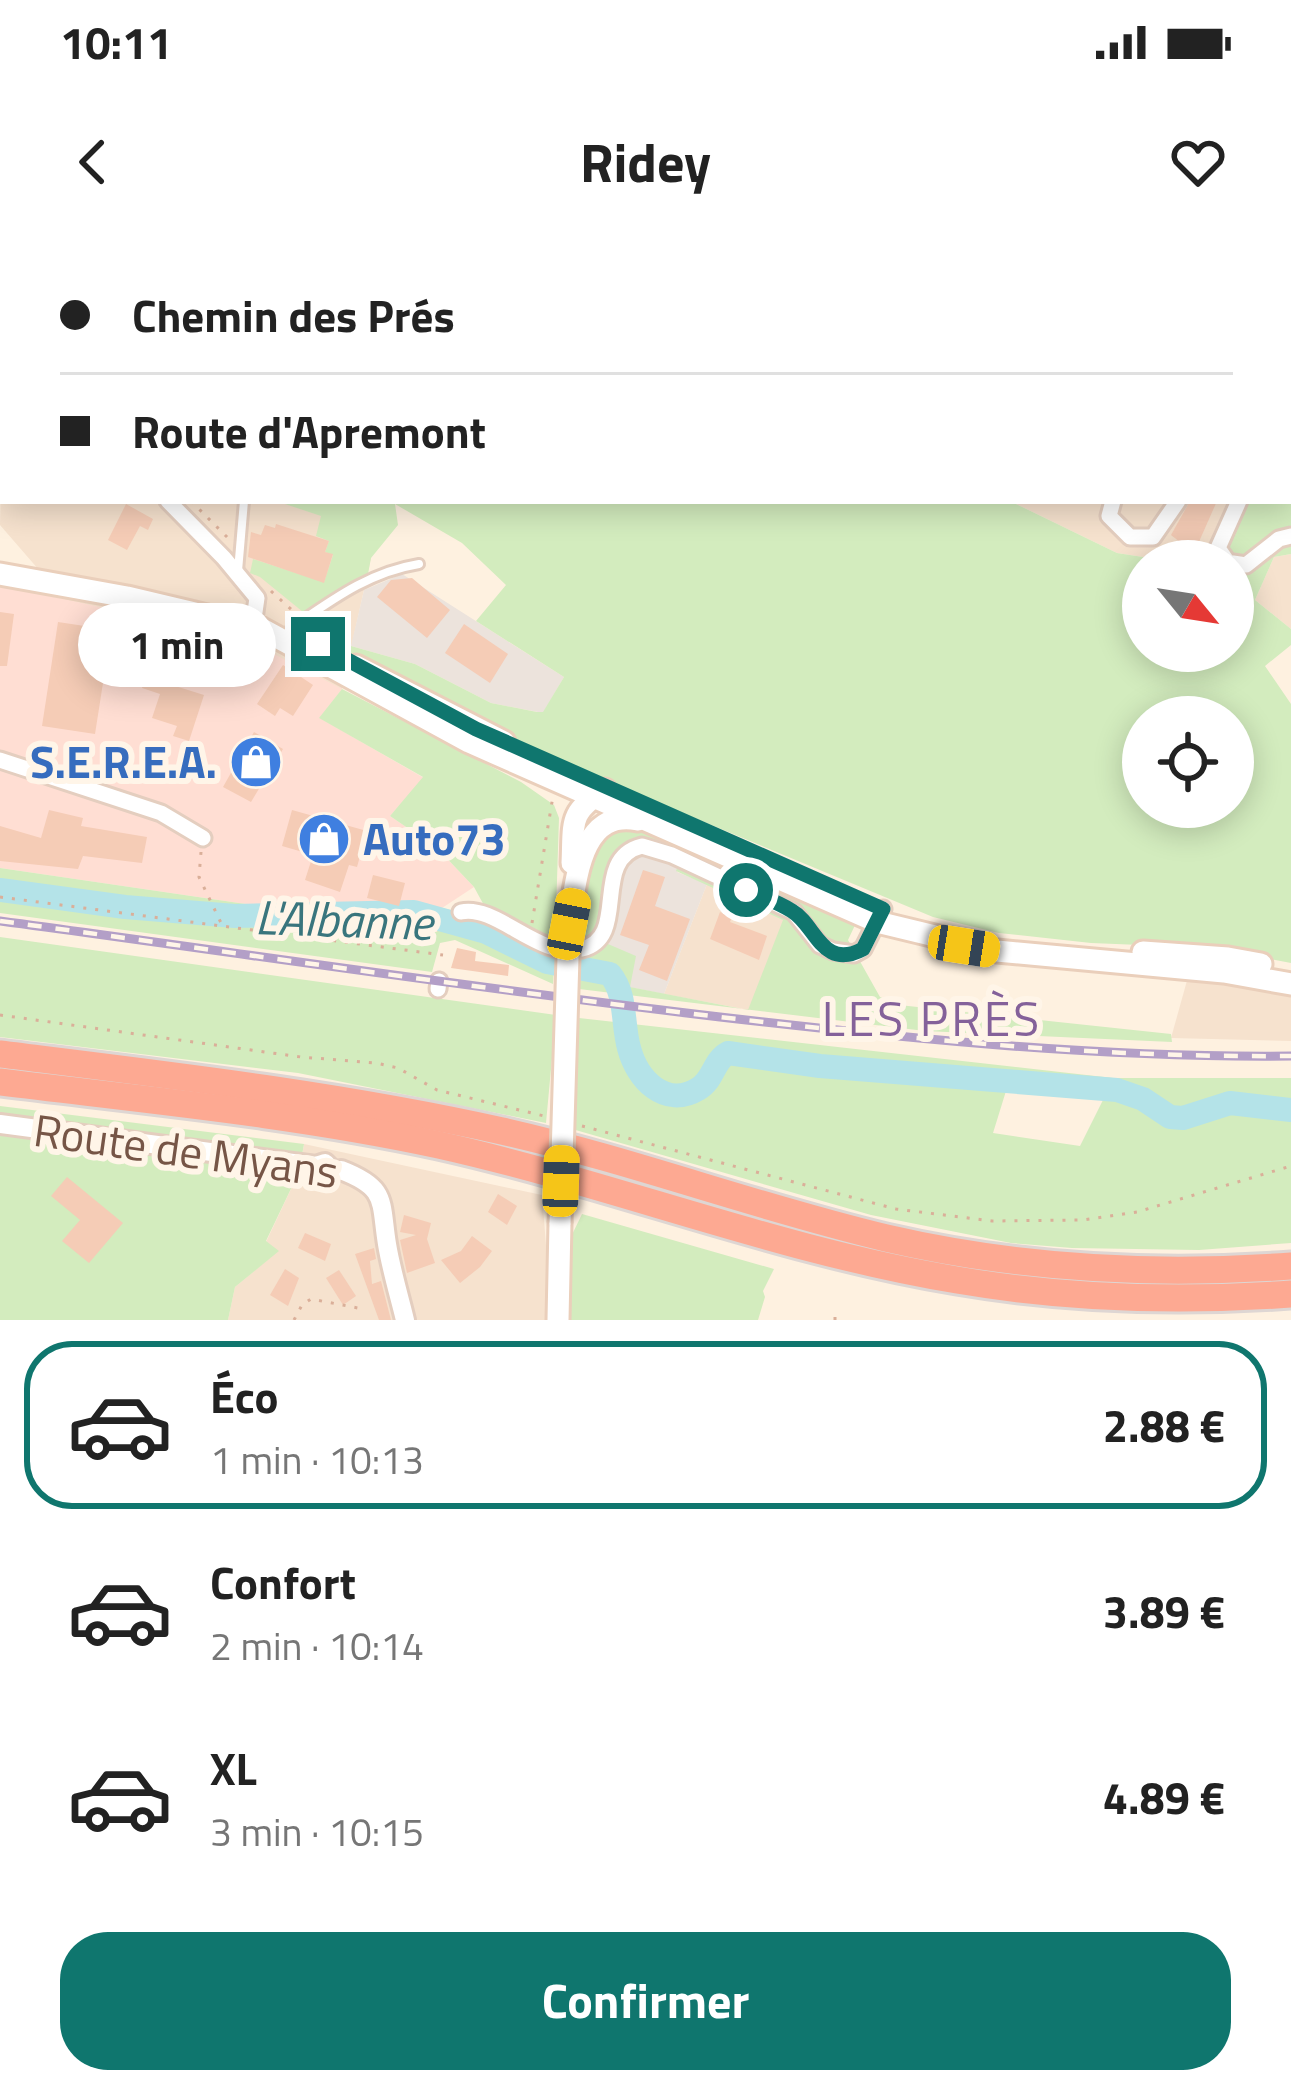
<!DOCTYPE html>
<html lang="fr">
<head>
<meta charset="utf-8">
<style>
  body { margin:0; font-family:"Titillium Web",sans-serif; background:#f6f6f6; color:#222; height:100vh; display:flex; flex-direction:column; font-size:45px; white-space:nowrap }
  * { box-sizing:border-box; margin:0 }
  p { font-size:39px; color:#767676 }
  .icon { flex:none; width:66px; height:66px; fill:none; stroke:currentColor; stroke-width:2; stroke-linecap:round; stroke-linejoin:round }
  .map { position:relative; height:1080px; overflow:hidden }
  .details { display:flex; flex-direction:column; background:#fff; flex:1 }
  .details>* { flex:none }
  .hud { position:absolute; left:0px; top:0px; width:1293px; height:264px; box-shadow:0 6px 30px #0003; display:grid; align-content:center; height:264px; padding:0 60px; background:#fff }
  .needle { width:78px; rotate:120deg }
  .tools { position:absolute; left:1122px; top:300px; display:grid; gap:24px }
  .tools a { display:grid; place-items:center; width:132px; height:132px; border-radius:50%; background:#fff; box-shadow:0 6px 30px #0003; font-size:60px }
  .end { position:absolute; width:54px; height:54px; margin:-27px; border:15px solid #0f766e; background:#fff; box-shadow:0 0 0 6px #fff }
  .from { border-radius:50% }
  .bubble { position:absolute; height:84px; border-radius:42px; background:#fff; box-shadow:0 6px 30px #0003; font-size:39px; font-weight:700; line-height:84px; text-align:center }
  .car { position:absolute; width:36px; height:72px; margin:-36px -18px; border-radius:15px; box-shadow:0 0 9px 3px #0007; background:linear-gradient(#f5c518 24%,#345 0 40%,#f5c518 0 76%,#345 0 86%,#f5c518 0) }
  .hud b { display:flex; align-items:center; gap:42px; height:114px; font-size:45px }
  .hud b+b { border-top:3px solid #e0e0e0 }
  .hud i { width:30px; height:30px; background:#222 }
  ul { padding:21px 0 0; list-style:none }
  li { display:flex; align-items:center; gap:36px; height:168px; margin:0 24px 18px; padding:0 36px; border:6px solid transparent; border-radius:48px }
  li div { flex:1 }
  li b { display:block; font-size:45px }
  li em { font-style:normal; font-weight:700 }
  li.current { border-color:#0f766e }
  li>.icon { width:108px; height:108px; stroke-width:1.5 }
  .primary-button { display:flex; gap:24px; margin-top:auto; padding:24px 60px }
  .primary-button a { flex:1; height:138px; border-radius:48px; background:#0f766e; color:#fff; font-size:48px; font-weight:700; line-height:138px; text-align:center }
  .status { display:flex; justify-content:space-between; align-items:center; height:84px; padding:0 60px; background:#fff; direction:ltr }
  .status svg { height:33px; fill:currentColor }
  header { display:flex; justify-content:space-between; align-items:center; height:156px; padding:0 60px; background:#fff; font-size:54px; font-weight:700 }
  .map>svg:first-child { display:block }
  .residential { fill:#f6e2ce }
  .commercial { fill:#ffded3 }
  .industrial { fill:#ece3dc }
  .green { fill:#d3ecbe; fill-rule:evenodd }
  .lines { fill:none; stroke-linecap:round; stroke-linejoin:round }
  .river { stroke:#b4e3e8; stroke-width:24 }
  .building { fill:#f5ccb6 }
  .service-casing { stroke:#e4cebf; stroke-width:14 }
  .minor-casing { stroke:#e4cebf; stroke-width:21 }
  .tertiary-casing { stroke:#e4cebf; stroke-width:24 }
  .secondary-casing { stroke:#eacfbb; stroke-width:27 }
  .motorway-casing { stroke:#ded6d3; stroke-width:33 }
  .path { stroke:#daaf99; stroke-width:3; stroke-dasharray:3 9; stroke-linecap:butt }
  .service { stroke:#fff; stroke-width:8 }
  .minor { stroke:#fff; stroke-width:15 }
  .tertiary { stroke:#fff; stroke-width:18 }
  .secondary { stroke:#fff; stroke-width:21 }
  .motorway { stroke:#fda992; stroke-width:27 }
  .rail-casing { stroke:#b39fc7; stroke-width:9 }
  .rail { stroke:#fff5e8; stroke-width:4.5; stroke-dasharray:14; stroke-linecap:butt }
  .secondary-bridge-casing { stroke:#eacfbb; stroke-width:27; stroke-linecap:butt }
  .secondary-bridge { stroke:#fff; stroke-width:21 }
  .route { stroke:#0f766e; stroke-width:15 }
  .labels { text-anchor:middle; stroke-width:12; stroke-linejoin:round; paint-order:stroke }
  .shop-label { font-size:45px; font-weight:bold; fill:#366cbe; stroke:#fff5e8; text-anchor:end }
  .street-label { font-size:45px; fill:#765546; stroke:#fff5e8 }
  .water-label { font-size:48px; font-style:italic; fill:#39757d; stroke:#fff5e8 }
  .neighbourhood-label { font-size:48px; letter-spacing:3px; fill:#84619a; stroke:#fff5e8 }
</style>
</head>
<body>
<div class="status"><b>10:11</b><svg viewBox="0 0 49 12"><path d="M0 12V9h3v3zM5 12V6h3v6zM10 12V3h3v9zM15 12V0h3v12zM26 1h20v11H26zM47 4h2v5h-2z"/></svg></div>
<header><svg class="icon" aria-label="back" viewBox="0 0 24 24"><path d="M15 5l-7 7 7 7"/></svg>Ridey<svg class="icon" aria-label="heart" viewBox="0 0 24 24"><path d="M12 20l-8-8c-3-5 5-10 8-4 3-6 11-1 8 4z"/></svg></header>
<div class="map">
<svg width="1291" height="1080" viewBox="0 0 1291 1080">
  <rect width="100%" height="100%" fill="#fef1e0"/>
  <g class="residential">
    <polygon points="3,147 3,261 322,261 371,318 342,449 320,477 245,399 65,360 0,285"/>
    <polygon points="1010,261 1242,261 1217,321 1169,321 1117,313"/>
    <polygon points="1291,314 1291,389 1255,360 1274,317"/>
    <polygon points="707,644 784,680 749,770 664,754"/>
    <polygon points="1188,737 1291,752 1291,801 1171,798"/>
    <polygon points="304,904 542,955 552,1080 228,1080 235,1047 278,1011 266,1002 299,932"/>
  </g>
  <polygon class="commercial" points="0,345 245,399 342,449 320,478 424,538 390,576 437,608 474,647 442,668 438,692 0,628"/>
  <g class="industrial">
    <polygon points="402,334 564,437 543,473 491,463 415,424 351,406 364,350"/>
    <polygon points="641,613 659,617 678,626 677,632 707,644 664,754 629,747 608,705 613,694 617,652 627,619"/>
  </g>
  <g class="green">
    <polygon points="0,0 387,0 391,3 3,3 0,160"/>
    <path d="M427,0H1291V314L1274,317L1255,360L1291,389V405L1265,426L1291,464V723L1214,708L1091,703L999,693L933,677L574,528L349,415L351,406L415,424L491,463L537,472H543L564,437L476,381L506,345L462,303L395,264L398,285L371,318L368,334L303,372L260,337L250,333L253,319L324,342L333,315L325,312L329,301L316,296L321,276L276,261H1010L1117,313L1169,321H1143V411H1233V321H1217L1242,261H1290V3H424ZM1143,477H1233V567H1143Z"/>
    <polygon points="342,449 521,542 554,565 559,578 555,702 486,669 474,647 437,608 390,576 423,537 319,478"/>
    <path d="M641,587L856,683L848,700L880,757L899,765L1171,794L1172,802L925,791L579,749L587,617L606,589ZM636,597L791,664L785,674L678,626L676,631L783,680L748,770L630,747L636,716L608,704C603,667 595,618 636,597Z"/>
    <polygon points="0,628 437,692 442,668 486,679 555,711 553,744 455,700 440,703 432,732 0,673"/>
    <polygon points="0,697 556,775 546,883 298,833 0,797"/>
    <path d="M579,778L1113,838H1291V1003L1199,1010L1072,1008L1011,1003L871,975L572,889ZM1006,851L1104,858L1080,906L993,893Z"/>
    <polygon points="0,866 304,904 302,915 0,876"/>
    <polygon points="0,890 299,932 266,1001 279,1011 235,1047 228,1080 0,1080"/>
    <polygon points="582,974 774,1029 763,1051 765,1057 758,1080 570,1080 567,1005"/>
  </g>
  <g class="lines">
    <path class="river" d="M0,650L125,667L235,676L414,672L486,692L547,722L610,734C627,755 622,783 629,808C637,839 665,869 698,849C714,840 713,821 728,813L820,826L1117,850L1143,859L1170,877L1183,878L1230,863L1291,870"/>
  </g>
  <g class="building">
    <polygon points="1190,261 1217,261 1194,313 1171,295"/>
    <polygon points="126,264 153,279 148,290 140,286 127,310 108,300"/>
    <polygon points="276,284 329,301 325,312 333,314 324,343 248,317 251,292 261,295 265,285 275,288"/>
    <polygon points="412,338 450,370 427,398 377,357 391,340"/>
    <polygon points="0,372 14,374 7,426 0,426"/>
    <polygon points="150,378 169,382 156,440 204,455 189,501 173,496 177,486 152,478 160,454 142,448 150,423 108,411 95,494 42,486 58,382 111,390 110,396 141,405"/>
    <polygon points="464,384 508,414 490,443 445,413"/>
    <polygon points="283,425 313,445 293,476 280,468 275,476 257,464"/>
    <polygon points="254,492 283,509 251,562 223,547"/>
    <polygon points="49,570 83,578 81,586 147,597 142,623 83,616 78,629 0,621 0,586 41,598"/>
    <polygon points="292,570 367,591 357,627 349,625 340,652 305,640 313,615 282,606"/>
    <polygon points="643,630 665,637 655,666 690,679 667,741 639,730 649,705 620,695"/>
    <polygon points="373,635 405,643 399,666 367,658"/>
    <polygon points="720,672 732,677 730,682 767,696 759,720 710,699"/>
    <polygon points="457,708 476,712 475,721 509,725 508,736 451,728"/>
    <polygon points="67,937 123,983 89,1023 62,1001 80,980 51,956"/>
    <polygon points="498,954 517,966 507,985 488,972"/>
    <polygon points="404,975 431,983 427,999 435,1023 407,1033 400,1000 416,995 400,992"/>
    <polygon points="305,993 331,1004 325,1021 298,1008"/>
    <polygon points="472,996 492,1011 480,1027 460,1043 441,1020 461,1011"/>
    <polygon points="374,1008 376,1019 370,1021 372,1044 381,1041 391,1080 379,1080 355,1014"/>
    <polygon points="285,1029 299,1038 288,1066 270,1055"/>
    <polygon points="339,1030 356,1056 343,1065 326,1038"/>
  </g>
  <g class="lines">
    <g class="service-casing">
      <g id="service">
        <polyline points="238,331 244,261"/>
        <path d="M291,388C332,360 369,332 419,324"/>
      </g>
    </g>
    <g class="minor-casing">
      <g id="minor">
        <polyline points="107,0 108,3"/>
        <polyline points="168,261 224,318 257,358 253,386"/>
        <polyline points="1113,261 1109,276 1130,297 1153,297 1178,261"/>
        <polyline points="1227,321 1218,308 1239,261"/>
        <polyline points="1233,323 1246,325 1279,299 1291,296"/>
        <polyline points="0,520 161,573 203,598"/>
        <path d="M461,672C497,664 539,720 582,709C631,697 589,619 642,606L672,615L794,672L820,705L833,711L854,714L863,709L883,669"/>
        <polyline points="438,749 439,741"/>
      </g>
    </g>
    <g class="tertiary-casing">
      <path id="tertiary" d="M0,884L316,926L325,923L334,932L341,930C388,948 380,961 387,1004C391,1029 399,1055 405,1080"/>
    </g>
    <g class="secondary-casing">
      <g id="secondary">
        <polyline points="0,334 127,357 262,389 469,502 877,682 997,711 1224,732 1291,744"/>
        <polyline points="356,426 504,502"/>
        <path d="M572,623C574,583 568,572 605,550"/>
        <path d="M569,684C576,644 579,568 638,580"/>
        <polyline points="1143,712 1228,718 1261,724"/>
        <polyline points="558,1080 560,983"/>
      </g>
    </g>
    <g class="motorway-casing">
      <g id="motorway">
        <path d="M0,814C168,835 336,854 502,891C631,920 756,967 886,998C1020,1029 1154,1036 1291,1026"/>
        <path d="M0,842C146,860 295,874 439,905C613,944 781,1011 957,1040C1068,1059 1179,1062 1291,1054"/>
      </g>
    </g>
    <g class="path">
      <polyline points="1021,3 1021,0"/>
      <polyline points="1229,3 1230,0"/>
      <polyline points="0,113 3,120"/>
      <polyline points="1290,121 1291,121"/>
      <polyline points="191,261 232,302"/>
      <polyline points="271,351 294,372"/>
      <polyline points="201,612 199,637 223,687"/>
      <polyline points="0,657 443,715"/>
      <polyline points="532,683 553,556"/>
      <polyline points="0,775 301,817 376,823 398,828 437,850 544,876"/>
      <polyline points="582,886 896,969 992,981 1083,980 1137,972 1291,926"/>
      <polyline points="294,1080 302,1065 311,1059 363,1069"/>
      <polyline points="835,1080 835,1074"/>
    </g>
    <use href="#service" class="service"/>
    <use href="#minor" class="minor"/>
    <use href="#tertiary" class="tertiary"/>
    <use href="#secondary" class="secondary"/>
    <use href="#motorway" class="motorway"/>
    <g class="rail-casing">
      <path id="rail" d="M0,681C240,713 480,749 720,777C910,799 1100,818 1291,816"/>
    </g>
    <use href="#rail" class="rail"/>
    <g class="secondary-bridge-casing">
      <polyline id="secondary-bridge" points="560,983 569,684"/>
    </g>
    <use href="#secondary-bridge" class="secondary-bridge"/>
  </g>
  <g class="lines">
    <path class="route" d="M318,404L476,489L883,669L863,709C822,731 816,685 792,671C778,662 761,656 746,650"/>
  </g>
  <defs>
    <g id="shop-disc" transform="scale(2.7)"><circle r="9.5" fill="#3f7fe0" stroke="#fff5e8"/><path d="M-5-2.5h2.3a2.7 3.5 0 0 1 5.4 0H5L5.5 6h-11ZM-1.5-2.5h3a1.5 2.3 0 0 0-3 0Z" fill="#fff"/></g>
  </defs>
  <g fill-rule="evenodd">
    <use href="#shop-disc" x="256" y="522"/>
    <use href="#shop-disc" x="324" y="599"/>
  </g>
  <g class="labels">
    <g class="shop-label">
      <text x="217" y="538">S.E.R.E.A.</text>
      <text x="363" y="615" text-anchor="start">Auto73</text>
    </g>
    <g class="street-label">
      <text transform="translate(186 911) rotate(8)" y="16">Route de Myans</text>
    </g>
    <g class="water-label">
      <text transform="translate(344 680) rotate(2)" y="17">L'Albanne</text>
    </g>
    <g class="neighbourhood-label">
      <text x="932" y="796">LES PRÈS</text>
    </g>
  </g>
</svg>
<div class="tools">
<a><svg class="needle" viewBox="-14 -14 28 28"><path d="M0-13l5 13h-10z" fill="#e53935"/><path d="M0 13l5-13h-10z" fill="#767676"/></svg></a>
<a><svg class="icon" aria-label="locate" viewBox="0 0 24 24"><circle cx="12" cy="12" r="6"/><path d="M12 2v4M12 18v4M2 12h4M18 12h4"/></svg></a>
</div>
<i class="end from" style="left:746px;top:650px"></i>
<i class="end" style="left:318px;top:404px"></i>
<div class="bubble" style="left:78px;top:363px;width:198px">1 min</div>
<i class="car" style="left:569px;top:684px;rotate:11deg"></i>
<i class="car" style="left:964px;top:706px;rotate:99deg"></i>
<i class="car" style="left:561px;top:941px;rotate:2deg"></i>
<div class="hud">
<b><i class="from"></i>Chemin des Prés</b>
<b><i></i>Route d'Apremont</b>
</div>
</div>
<section class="details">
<ul>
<li class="current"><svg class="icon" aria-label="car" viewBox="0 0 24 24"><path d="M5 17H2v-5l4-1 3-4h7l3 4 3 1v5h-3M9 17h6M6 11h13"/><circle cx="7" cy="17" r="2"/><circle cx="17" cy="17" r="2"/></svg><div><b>Éco</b><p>1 min · 10:13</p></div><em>2.88 €</em></li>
<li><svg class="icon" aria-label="car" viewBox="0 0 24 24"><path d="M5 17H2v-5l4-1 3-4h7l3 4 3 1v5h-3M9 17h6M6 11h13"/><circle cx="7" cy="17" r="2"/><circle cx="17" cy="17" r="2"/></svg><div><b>Confort</b><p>2 min · 10:14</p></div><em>3.89 €</em></li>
<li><svg class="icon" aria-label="car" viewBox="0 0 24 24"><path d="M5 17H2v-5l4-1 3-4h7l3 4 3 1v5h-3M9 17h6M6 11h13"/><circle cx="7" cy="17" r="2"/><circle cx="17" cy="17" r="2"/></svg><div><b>XL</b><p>3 min · 10:15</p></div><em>4.89 €</em></li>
</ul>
<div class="primary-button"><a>Confirmer</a></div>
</section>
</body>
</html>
